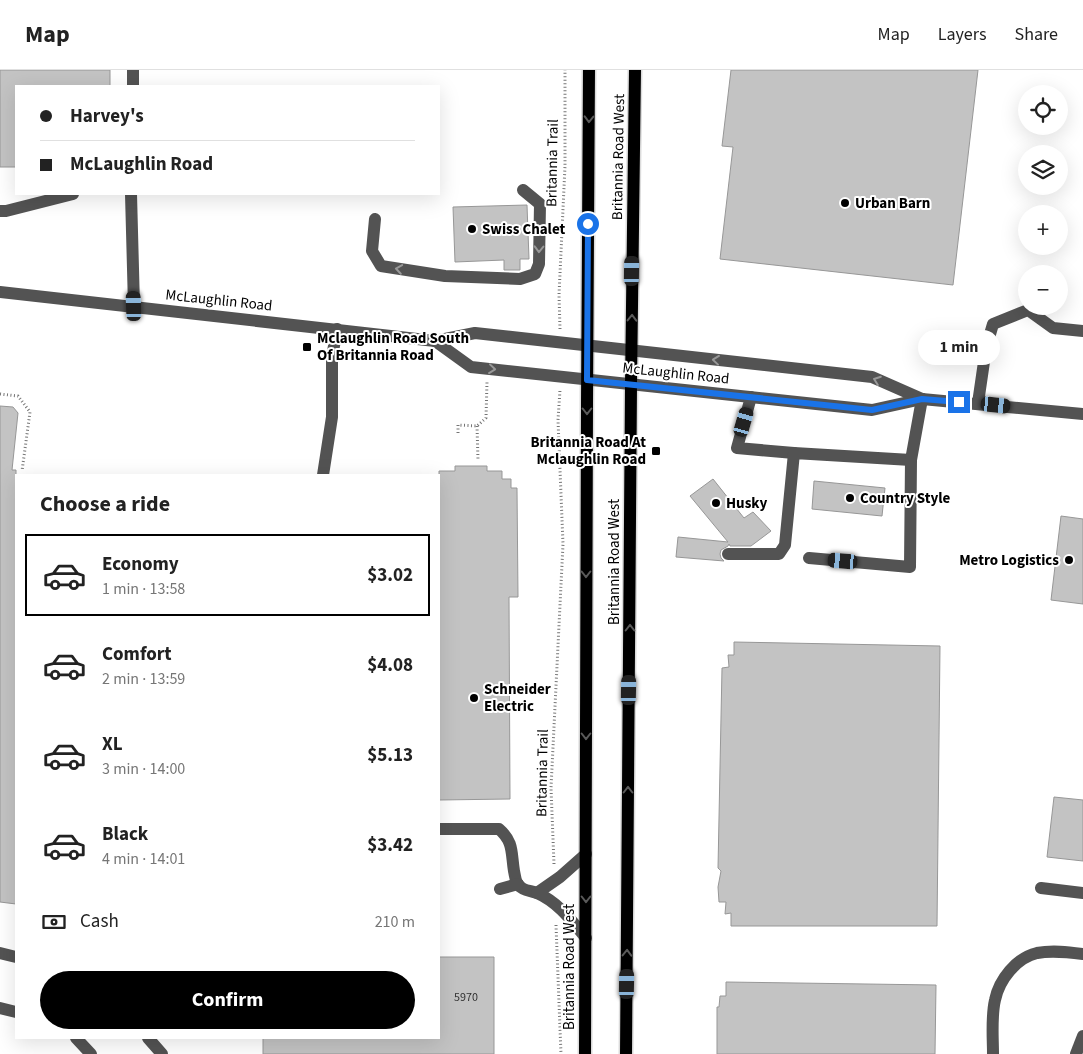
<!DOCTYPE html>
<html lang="en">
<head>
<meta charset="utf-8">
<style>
  body { margin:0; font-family:"Source Sans 3",sans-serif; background:#f6f6f6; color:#222; height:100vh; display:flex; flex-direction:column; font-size:19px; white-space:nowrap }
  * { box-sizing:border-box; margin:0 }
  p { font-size:16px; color:#767676 }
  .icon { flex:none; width:28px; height:28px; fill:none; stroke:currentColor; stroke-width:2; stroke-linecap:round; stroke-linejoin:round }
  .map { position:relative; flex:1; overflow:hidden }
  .drawer { position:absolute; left:15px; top:404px; width:425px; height:565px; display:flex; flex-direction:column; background:#fff; border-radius:0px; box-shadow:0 5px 20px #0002 }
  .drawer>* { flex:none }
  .banner { position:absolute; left:15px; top:15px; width:425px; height:110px; border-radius:0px; box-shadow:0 5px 20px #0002; display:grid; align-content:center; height:110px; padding:0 25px; background:#fff }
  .fabs { position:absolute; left:1018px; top:15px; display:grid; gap:10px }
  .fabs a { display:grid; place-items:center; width:50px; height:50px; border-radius:50%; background:#fff; box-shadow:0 5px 20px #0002; font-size:25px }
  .end { position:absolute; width:22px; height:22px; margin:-11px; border:6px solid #1a73e8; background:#fff; box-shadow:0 0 0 2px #fff }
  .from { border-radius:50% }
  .bubble { position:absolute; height:35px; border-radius:18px; background:#fff; box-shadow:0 5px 20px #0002; font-size:16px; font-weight:700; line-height:35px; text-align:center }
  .car { position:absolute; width:15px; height:30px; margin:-15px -8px; border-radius:6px; box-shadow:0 0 4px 1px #0007; background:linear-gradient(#222 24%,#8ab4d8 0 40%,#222 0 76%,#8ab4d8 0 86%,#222 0) }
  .banner b { display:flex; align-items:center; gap:18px; height:48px; font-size:19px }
  .banner b+b { border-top:1px solid #e0e0e0 }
  .banner i { width:12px; height:12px; background:#222 }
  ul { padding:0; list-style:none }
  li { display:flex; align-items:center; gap:15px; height:82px; margin:0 10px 8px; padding:0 15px; border:2px solid transparent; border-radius:0px }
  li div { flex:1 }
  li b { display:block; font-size:19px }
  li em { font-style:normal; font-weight:700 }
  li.on { border-color:#000 }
  li>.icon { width:45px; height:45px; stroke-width:1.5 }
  h2 { padding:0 25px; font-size:22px; line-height:60px }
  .pay { display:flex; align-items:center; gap:12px; height:55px; padding:0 25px; font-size:19px }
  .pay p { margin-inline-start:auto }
  .action { display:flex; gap:10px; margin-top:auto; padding:10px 25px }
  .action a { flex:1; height:58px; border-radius:30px; background:#000; color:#fff; font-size:20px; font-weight:700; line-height:58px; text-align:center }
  header { display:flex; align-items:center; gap:30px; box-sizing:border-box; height:70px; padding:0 25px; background:#fff; border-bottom:1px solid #e0e0e0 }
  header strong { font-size:24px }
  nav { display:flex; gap:28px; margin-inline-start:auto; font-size:18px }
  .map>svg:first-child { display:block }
  .building { fill:#c3c3c3; stroke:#979797 }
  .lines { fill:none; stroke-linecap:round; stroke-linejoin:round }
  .major-casing { stroke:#dbdbdb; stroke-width:15 }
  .path { stroke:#757575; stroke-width:3; stroke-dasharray:1 2.5; stroke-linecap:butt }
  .minor { stroke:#535353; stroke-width:12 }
  .major { stroke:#000; stroke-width:12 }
  .oneway { stroke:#595959 }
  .oneway2 { stroke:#989898 }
  .route { stroke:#1a73e8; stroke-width:6 }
  .poi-dot { fill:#000; stroke:#fff; stroke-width:2 }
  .labels { text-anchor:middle; stroke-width:4; stroke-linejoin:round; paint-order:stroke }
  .number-label { font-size:12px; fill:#313131 }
  .street-label { font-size:15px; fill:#000; stroke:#fff }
  .poi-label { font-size:15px; font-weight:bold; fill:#000; stroke:#fff; text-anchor:start }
</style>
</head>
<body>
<header>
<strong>Map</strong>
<nav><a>Map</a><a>Layers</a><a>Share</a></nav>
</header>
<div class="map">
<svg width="1083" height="984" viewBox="0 0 1083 984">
  <rect width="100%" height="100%" fill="#fff"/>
  <g class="building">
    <polygon points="0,0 110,0 110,16 16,16 16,97 0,97"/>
    <polygon points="731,0 978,0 953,215 720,189 733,77 722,76"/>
    <polygon points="527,135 529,189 520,189 520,200 504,200 504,190 455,192 453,137"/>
    <polygon points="0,336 13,337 18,343 12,400 16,400 16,834 0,832"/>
    <polygon points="455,396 487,396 487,401 502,401 502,409 511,409 511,418 517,418 518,527 509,527 510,729 439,730 439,401 455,401"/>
    <polygon points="713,409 744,448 753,442 771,461 751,476 730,476 729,474 728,476 721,480 720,484 721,488 724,491 676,487 678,467 728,472 690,426"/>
    <polygon points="814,411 885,418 882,446 812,439"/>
    <polygon points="1061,446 1083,449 1083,534 1051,530"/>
    <polygon points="734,572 940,576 937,856 731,856 731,843 725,844 726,832 719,832 718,817 721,801 718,798 722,598 729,597 728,585 734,585"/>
    <polygon points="1054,727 1083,730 1083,791 1047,787"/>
    <polygon points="439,887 494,887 494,984 263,984 263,968 439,968"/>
    <polygon points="726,912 936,915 935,984 717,984 717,937 719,937 720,926 726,926"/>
  </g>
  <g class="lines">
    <g class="major-casing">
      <g id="major">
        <polyline points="585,984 587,334 589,0"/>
        <polyline points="626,984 631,315 635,0"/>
      </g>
    </g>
    <g class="path">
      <polyline points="560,259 559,225 565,96 565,0"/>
      <polyline points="0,324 18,326 30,342 22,401"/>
      <polyline points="477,356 478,390"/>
      <polyline points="458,363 458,355 477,356 486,348 487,312"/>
      <polyline points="554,794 551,718 563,474 558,350 560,320"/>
      <polyline points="556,855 561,984"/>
    </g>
    <g class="minor">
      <polyline points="133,16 133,0"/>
      <polyline points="131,124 134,236"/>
      <polyline points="0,141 6,141 73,124"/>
      <polyline points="375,149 372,181 381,196 445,206 520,209 535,204 539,194 540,134 523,120"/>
      <polyline points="0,222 435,271 475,263 872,307 922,329"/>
      <polyline points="435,271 471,297 872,340 922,329 1083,344"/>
      <polyline points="751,327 737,378 794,383"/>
      <polyline points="978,333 986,278 993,254 1028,240 1053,258 1083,261"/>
      <polyline points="323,405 332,347 332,287 337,259"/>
      <polyline points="728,484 779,484 785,475 794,383 911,390"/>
      <polyline points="809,488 910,497 911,390 922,329"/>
      <path d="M439,759H499C514,772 511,783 514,801C515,805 515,809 517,813C522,821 529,820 537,823C558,832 572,851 586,868"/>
      <polyline points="1041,818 1083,823"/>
      <polyline points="500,819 518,814"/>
      <polyline points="537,823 560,807 586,784"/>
      <polyline points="0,883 16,887"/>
      <polyline points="0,938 16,942"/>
      <polyline points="76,968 91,984"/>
      <polyline points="148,968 162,984"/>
      <path d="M993,984C993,967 991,947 995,930C999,910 1016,888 1037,883C1052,880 1068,882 1083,884"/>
      <polyline points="1076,984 1083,966"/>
    </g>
    <use href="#major" class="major"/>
  </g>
  <defs><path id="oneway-chevron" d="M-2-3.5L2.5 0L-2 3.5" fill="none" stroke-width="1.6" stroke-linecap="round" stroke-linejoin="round" transform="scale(1.25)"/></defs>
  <g class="oneway">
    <use href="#oneway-chevron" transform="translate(589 49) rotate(91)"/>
    <use href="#oneway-chevron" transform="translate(632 248) rotate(-89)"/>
    <use href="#oneway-chevron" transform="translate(587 341) rotate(90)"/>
    <use href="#oneway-chevron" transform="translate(586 504) rotate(90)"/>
    <use href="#oneway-chevron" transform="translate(630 558) rotate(-90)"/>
    <use href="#oneway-chevron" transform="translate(586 666) rotate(90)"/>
    <use href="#oneway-chevron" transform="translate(628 720) rotate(-90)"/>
    <use href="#oneway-chevron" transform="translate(586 829) rotate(90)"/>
    <use href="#oneway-chevron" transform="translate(627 883) rotate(-89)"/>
  </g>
  <g class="oneway2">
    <use href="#oneway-chevron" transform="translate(539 179) rotate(91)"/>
    <use href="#oneway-chevron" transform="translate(399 199) rotate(-171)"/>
    <use href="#oneway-chevron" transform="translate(716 290) rotate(-174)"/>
    <use href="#oneway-chevron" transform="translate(492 299) rotate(6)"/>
    <use href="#oneway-chevron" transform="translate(877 310) rotate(-160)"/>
  </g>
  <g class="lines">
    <polyline class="route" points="588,154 587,310 872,340 922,329 959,332"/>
  </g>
  <g class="poi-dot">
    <circle cx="845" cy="133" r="5"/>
    <circle cx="472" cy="159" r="5"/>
    <rect x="302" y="272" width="10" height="10" rx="2.5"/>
    <rect x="651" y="376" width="10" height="10" rx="2.5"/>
    <circle cx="850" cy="428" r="5"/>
    <circle cx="716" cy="433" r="5"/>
    <circle cx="1069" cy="490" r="5"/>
    <circle cx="474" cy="628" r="5"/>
  </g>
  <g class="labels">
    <g class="number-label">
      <text x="466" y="931">5970</text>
    </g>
    <g class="street-label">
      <text transform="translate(618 87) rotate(-89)" y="5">Britannia Road West</text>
      <text transform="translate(552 93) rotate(-89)" y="5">Britannia Trail</text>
      <text transform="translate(219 230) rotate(6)" y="5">McLaughlin Road</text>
      <text transform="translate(676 303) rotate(6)" y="5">McLaughlin Road</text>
      <text transform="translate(614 492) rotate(-90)" y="5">Britannia Road West</text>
      <text transform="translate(542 703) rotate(-89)" y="5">Britannia Trail</text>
      <text transform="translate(569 897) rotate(-90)" y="5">Britannia Road West</text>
    </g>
    <g class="poi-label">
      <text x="855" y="138">Urban Barn</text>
      <text x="482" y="164">Swiss Chalet</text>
      <text x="317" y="273">Mclaughlin Road South<tspan x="317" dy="17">Of Britannia Road</tspan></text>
      <text x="646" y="377" text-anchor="end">Britannia Road At<tspan x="646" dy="17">Mclaughlin Road</tspan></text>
      <text x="860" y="433">Country Style</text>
      <text x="726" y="438">Husky</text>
      <text x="1059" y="495" text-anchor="end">Metro Logistics</text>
      <text x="484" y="624">Schneider<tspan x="484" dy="17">Electric</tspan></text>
    </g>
  </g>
</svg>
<div class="fabs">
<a><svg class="icon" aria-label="locate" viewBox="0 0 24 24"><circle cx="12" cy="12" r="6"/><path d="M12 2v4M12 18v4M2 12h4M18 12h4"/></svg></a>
<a><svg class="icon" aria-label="layers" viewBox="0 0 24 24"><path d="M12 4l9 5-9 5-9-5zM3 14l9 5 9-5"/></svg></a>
<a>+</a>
<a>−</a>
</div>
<i class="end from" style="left:588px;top:154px"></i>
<i class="end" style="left:959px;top:332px"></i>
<div class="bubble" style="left:918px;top:260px;width:82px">1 min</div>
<i class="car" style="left:632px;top:201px;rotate:1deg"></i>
<i class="car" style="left:134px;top:236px;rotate:358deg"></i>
<i class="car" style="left:996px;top:335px;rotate:96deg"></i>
<i class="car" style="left:744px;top:352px;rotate:16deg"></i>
<i class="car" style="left:843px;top:491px;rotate:275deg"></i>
<i class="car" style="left:629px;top:620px;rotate:1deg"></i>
<i class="car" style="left:627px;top:914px;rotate:1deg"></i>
<div class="banner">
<b><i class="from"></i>Harvey's</b>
<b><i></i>McLaughlin Road</b>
</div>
<section class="drawer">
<h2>Choose a ride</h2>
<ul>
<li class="on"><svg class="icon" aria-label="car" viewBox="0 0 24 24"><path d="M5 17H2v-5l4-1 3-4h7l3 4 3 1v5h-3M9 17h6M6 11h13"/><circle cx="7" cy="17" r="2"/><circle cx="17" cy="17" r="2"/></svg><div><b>Economy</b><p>1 min · 13:58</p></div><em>$3.02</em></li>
<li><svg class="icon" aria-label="car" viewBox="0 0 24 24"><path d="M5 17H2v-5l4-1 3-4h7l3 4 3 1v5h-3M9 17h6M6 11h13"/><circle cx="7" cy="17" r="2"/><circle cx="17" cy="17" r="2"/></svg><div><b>Comfort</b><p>2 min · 13:59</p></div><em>$4.08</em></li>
<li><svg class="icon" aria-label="car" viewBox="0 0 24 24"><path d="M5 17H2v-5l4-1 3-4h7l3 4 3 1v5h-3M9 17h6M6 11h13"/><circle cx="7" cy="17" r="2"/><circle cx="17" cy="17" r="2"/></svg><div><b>XL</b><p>3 min · 14:00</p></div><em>$5.13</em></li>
<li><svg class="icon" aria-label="car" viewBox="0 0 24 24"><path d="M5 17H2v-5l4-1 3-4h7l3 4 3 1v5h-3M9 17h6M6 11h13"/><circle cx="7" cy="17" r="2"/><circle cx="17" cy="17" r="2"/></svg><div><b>Black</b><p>4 min · 14:01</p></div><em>$3.42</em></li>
</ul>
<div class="pay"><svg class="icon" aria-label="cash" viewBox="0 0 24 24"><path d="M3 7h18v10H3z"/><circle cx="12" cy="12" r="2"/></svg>Cash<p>210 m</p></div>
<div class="action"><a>Confirm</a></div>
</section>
</div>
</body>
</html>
